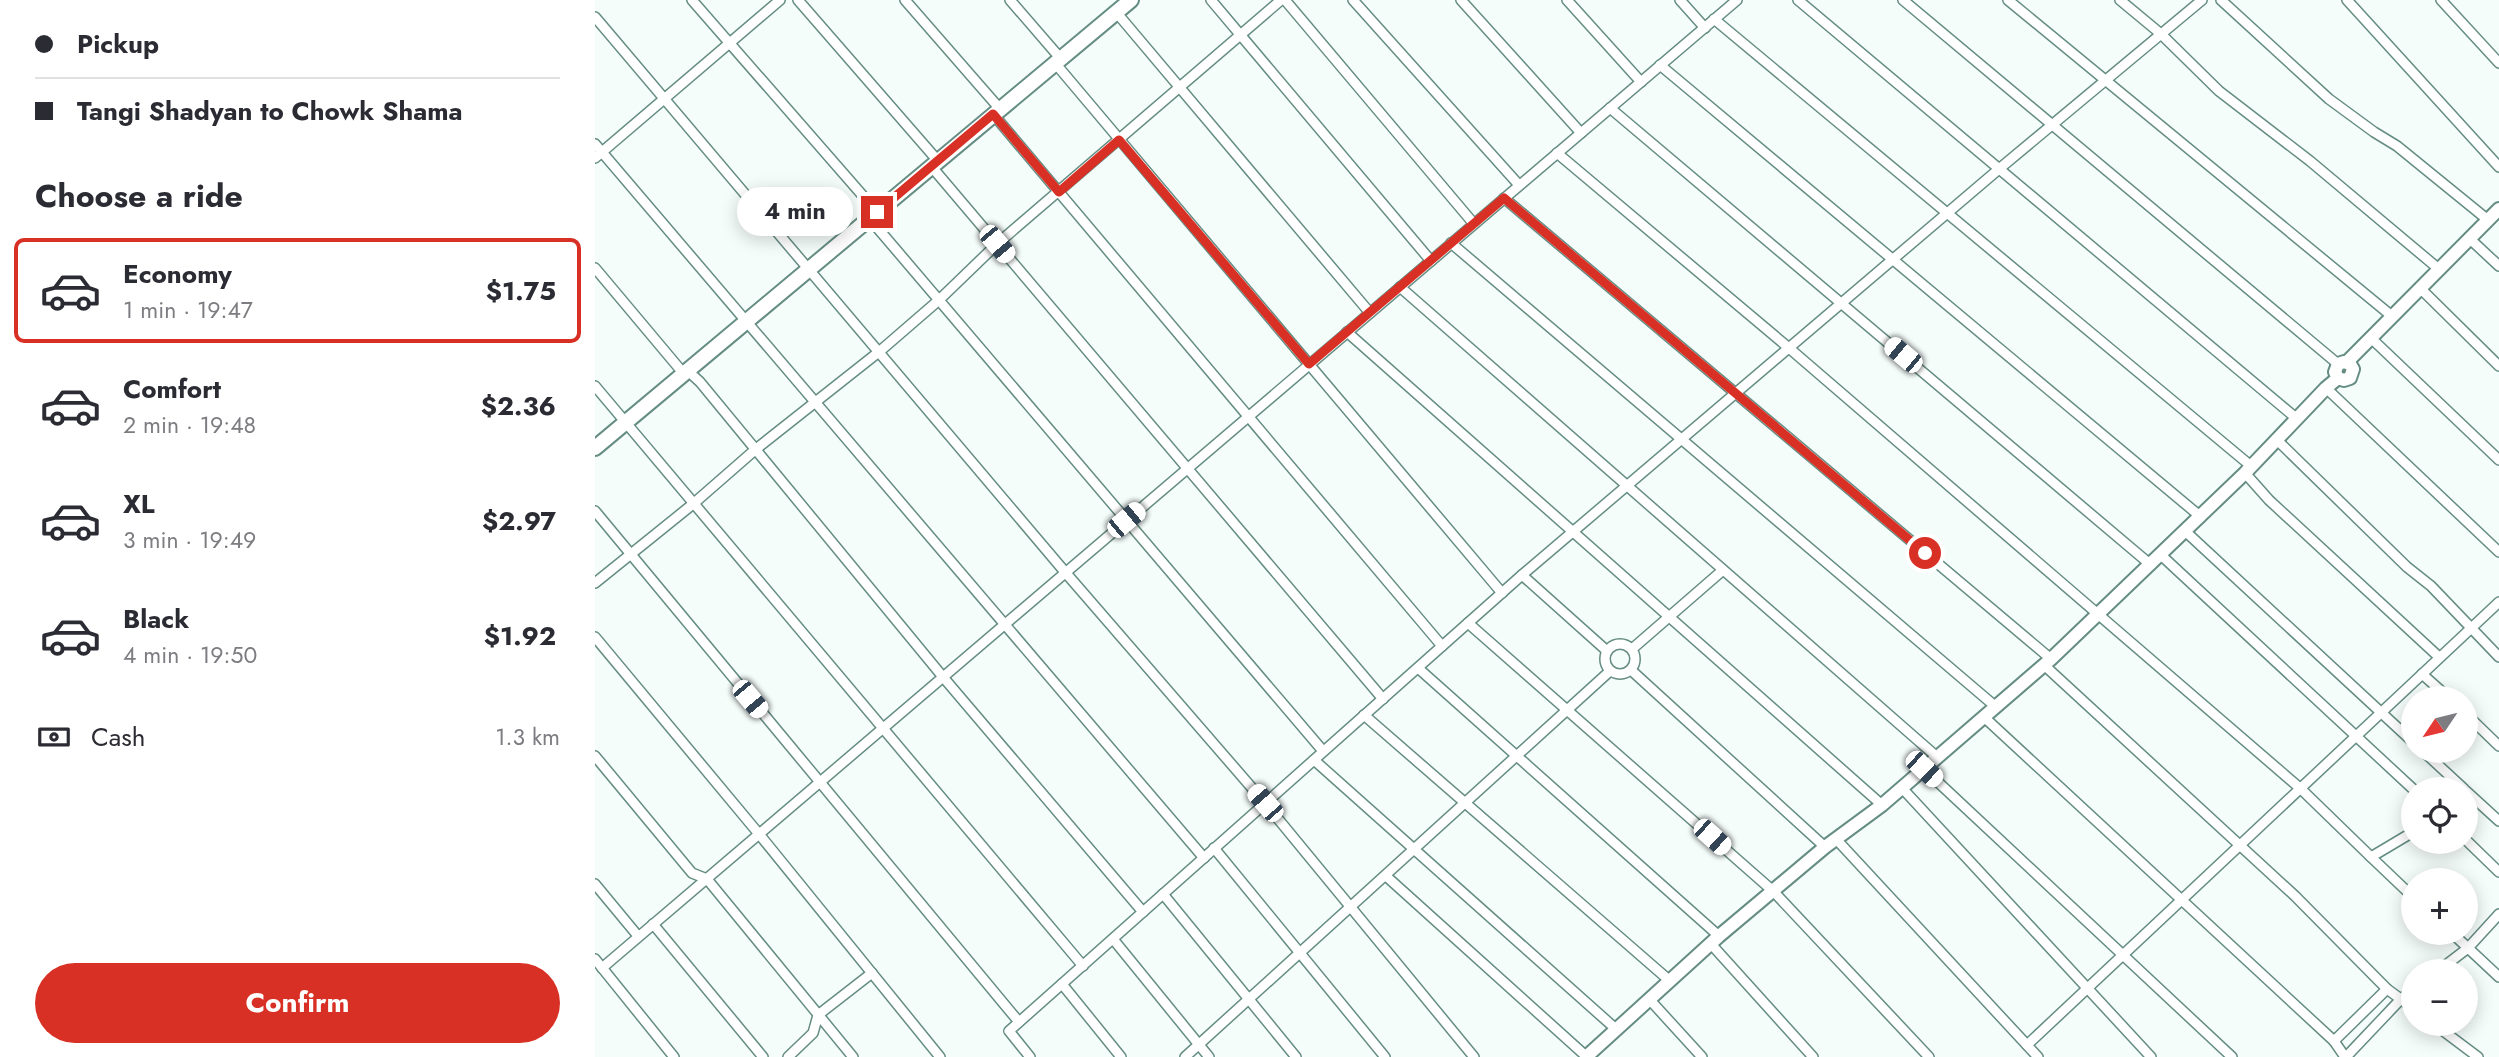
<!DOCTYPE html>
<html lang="en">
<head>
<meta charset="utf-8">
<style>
  body { margin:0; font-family:Jost,sans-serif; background:#f2f2f3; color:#2b2b33; height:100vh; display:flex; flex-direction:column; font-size:26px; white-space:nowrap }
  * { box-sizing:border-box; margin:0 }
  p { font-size:23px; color:#7c7c81 }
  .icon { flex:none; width:38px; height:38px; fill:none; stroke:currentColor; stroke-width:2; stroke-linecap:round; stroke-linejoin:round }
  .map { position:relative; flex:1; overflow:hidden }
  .panel { display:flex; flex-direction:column; background:#fff; width:595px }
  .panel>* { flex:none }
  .top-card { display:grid; align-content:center; height:154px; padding:0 35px; background:#fff }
  .needle { width:46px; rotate:235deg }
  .buttons { position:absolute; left:1806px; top:686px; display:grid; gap:14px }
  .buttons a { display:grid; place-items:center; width:77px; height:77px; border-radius:50%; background:#fff; box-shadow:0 4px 18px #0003; font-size:35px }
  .end { position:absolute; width:32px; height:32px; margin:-16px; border:9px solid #d93025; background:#fff; box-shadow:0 0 0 4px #fff }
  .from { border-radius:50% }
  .bubble { position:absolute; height:49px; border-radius:24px; background:#fff; box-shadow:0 4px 18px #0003; font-size:23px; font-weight:700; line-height:49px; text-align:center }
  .car { position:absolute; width:21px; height:42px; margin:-21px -10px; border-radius:9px; box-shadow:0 0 5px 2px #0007; background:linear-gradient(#fff 24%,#345 0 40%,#fff 0 76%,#345 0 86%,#fff 0) }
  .top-card b { display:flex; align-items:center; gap:24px; height:66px; font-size:26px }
  .top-card b+b { border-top:2px solid #e1e1e2 }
  .top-card i { width:18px; height:18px; background:#2b2b33 }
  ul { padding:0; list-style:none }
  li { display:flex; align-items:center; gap:21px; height:105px; margin:0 14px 10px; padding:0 21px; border:4px solid transparent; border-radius:10px }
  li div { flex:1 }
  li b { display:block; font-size:26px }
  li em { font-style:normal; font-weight:700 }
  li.on { border-color:#d93025 }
  li>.icon { width:63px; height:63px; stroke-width:1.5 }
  h2 { padding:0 35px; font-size:32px; line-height:84px }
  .pay { display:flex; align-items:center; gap:18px; height:77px; padding:0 35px; font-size:26px }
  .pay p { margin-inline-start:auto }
  .button { display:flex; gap:14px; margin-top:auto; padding:14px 35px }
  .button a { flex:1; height:80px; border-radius:42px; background:#d93025; color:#fff; font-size:28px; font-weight:700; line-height:80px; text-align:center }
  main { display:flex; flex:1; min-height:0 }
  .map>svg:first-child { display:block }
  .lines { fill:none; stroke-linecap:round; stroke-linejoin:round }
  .minor-casing { stroke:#658d83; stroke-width:12 }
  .secondary-casing { stroke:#658d83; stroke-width:16 }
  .primary-casing { stroke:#658d83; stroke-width:18 }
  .minor { stroke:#fff; stroke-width:9 }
  .secondary { stroke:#fff; stroke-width:12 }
  .primary { stroke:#fff; stroke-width:14 }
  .route { stroke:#d93025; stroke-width:9 }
</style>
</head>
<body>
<main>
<section class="panel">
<div class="top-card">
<b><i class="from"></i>Pickup</b>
<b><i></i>Tangi Shadyan to Chowk Shama</b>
</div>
<h2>Choose a ride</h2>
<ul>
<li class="on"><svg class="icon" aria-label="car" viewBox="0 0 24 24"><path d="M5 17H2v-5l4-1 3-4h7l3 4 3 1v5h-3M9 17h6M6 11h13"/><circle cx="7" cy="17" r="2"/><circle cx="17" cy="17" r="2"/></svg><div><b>Economy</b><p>1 min · 19:47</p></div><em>$1.75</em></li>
<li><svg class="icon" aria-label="car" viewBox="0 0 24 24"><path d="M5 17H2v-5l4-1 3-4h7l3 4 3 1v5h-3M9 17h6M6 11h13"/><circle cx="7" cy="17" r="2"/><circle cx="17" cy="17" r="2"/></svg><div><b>Comfort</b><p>2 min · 19:48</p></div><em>$2.36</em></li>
<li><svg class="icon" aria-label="car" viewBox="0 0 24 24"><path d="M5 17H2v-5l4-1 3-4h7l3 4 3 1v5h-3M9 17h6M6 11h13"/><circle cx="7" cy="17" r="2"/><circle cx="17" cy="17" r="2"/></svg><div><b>XL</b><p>3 min · 19:49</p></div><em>$2.97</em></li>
<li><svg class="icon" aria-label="car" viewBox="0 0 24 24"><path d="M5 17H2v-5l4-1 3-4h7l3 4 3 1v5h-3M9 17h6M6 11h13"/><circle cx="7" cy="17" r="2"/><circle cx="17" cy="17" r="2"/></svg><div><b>Black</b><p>4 min · 19:50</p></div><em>$1.92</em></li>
</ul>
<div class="pay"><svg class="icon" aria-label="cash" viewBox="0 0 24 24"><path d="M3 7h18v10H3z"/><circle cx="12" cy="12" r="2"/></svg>Cash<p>1.3 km</p></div>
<div class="button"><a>Confirm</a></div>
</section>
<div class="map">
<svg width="1904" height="1057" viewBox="0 0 1904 1057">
  <rect width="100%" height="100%" fill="#f5fdfb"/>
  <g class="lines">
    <g class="minor-casing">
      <g id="minor">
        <polyline points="97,0 282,212"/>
        <polyline points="203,0 343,161"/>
        <polyline points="310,0 405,109"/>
        <polyline points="415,0 466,59"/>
        <polyline points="616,0 836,261"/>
        <polyline points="690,0 879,224"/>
        <polyline points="758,0 924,185"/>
        <polyline points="866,0 986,133"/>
        <polyline points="972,0 1046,82"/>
        <polyline points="1085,0 1110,28"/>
        <polyline points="1203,0 1701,418"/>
        <polyline points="1308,0 1743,364"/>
        <polyline points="1413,0 1798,317"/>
        <polyline points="1525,0 1566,34 1624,91 1715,161 1845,270"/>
        <polyline points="1626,0 1734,99 1779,132 1802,146 1893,220"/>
        <polyline points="1752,0 1904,167"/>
        <polyline points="1846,0 1904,63"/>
        <polyline points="521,12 775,313"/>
        <polyline points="0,17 470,572 670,803 879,1057"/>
        <polyline points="1119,19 1656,466"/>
        <polyline points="460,63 907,593"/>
        <polyline points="1065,65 1606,517"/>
        <polyline points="1015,108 1556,565"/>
        <polyline points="398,114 847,646"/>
        <polyline points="0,144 609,858"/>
        <polyline points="962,153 1194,348 1706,789 1776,857"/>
        <polyline points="0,158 185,0"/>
        <polyline points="336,166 788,699"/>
        <polyline points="909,198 1456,659"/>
        <polyline points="274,218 728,751"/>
        <polyline points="1875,239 1904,266"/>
        <polyline points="856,243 1401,707"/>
        <polyline points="0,268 89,374"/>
        <polyline points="805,287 1342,757"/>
        <polyline points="1826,289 1904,366"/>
        <polyline points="752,332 1287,805"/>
        <polyline points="1777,339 1904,460"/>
        <polyline points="93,371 105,382 348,677 548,912"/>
        <polyline points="0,386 488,966"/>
        <polyline points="1731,388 1904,552"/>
        <polyline points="1681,439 1812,567 1836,586 1904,657"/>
        <polyline points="1650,473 1674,500 1844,657"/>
        <polyline points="0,511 424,1022"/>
        <polyline points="1590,531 1818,742"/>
        <polyline points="1567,556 1818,789"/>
        <polyline points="927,575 1012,651"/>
        <polyline points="0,583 98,504 161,449 285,351 344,300 402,244 686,0"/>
        <polyline points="873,623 1178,891 1334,1057"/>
        <polyline points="0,637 164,834 345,1057"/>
        <circle cx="1025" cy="659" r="15"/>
        <polyline points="1037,649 1128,570"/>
        <polyline points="1449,665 1700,896 1792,989 1739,1041 1750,1057"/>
        <polyline points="823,668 1124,936"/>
        <polyline points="1036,670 1230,847"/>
        <polyline points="1827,674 1854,698"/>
        <polyline points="1871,714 1904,746"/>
        <polyline points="769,715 1075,981"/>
        <polyline points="1389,717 1739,1041"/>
        <polyline points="1828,751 1869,789"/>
        <polyline points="0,756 97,873 112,879 258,1057"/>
        <polyline points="719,760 1022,1030"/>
        <polyline points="1329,769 1637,1057"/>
        <polyline points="1307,788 1556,1057"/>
        <polyline points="1871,791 1904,821"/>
        <polyline points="1818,832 1776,857 1818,897"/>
        <polyline points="1241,839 1443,1057"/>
        <polyline points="1871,840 1904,872"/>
        <polyline points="619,848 790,1057"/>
        <polyline points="791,876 992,1057"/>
        <polyline points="0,884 43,936"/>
        <polyline points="568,894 701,1057"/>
        <polyline points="58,924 168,1057"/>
        <polyline points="1857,933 1904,977"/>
        <polyline points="518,939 614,1057"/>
        <polyline points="1116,944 1218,1057"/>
        <polyline points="0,959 79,1057"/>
        <polyline points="7,968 1142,0"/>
        <polyline points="1843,971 1873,948 1904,914"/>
        <polyline points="467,984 526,1057"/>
        <polyline points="1792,989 1818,1008"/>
        <polyline points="1055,1000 1107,1057"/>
        <polyline points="1839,1024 1883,1057"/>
        <polyline points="1432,1045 1904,602"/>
        <polyline points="193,1057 218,1033 223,1015 277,973"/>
        <polyline points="435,1057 414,1031 927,575 1404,169 1607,0"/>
        <polyline points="590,1057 1015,671"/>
        <polyline points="1751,1057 1806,999 1818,990"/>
      </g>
    </g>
    <g class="secondary-casing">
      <g id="secondary">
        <polyline points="1752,362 1904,209"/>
        <polyline points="991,1057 1124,936 1230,847 1287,805 1456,659 1650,473 1731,388 1743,378 1749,380 1755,378 1758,369 1755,364 1749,362 1743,364 1740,372 1743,378"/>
      </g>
    </g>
    <g class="primary-casing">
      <polyline id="primary" points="0,448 536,0"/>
    </g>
    <use href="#minor" class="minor"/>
    <use href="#secondary" class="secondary"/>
    <use href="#primary" class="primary"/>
  </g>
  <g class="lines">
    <polyline class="route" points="282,212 398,114 464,192 524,140 714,364 909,198 1330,553"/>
  </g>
</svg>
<div class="buttons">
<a><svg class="needle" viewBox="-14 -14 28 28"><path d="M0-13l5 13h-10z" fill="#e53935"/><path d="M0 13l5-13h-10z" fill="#7c7c81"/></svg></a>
<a><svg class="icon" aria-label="locate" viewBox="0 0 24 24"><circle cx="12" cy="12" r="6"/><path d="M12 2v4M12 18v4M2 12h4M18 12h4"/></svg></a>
<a>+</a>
<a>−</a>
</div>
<i class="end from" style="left:1330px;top:553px"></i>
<i class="end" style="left:282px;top:212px"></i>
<div class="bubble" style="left:142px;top:187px;width:116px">4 min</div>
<i class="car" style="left:402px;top:244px;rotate:140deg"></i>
<i class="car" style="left:1308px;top:355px;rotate:310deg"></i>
<i class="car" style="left:531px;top:520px;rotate:50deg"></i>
<i class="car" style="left:155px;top:699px;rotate:140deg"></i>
<i class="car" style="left:1329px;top:769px;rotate:133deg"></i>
<i class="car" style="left:670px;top:803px;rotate:319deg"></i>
<i class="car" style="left:1117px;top:837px;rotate:132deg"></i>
</div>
</main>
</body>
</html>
